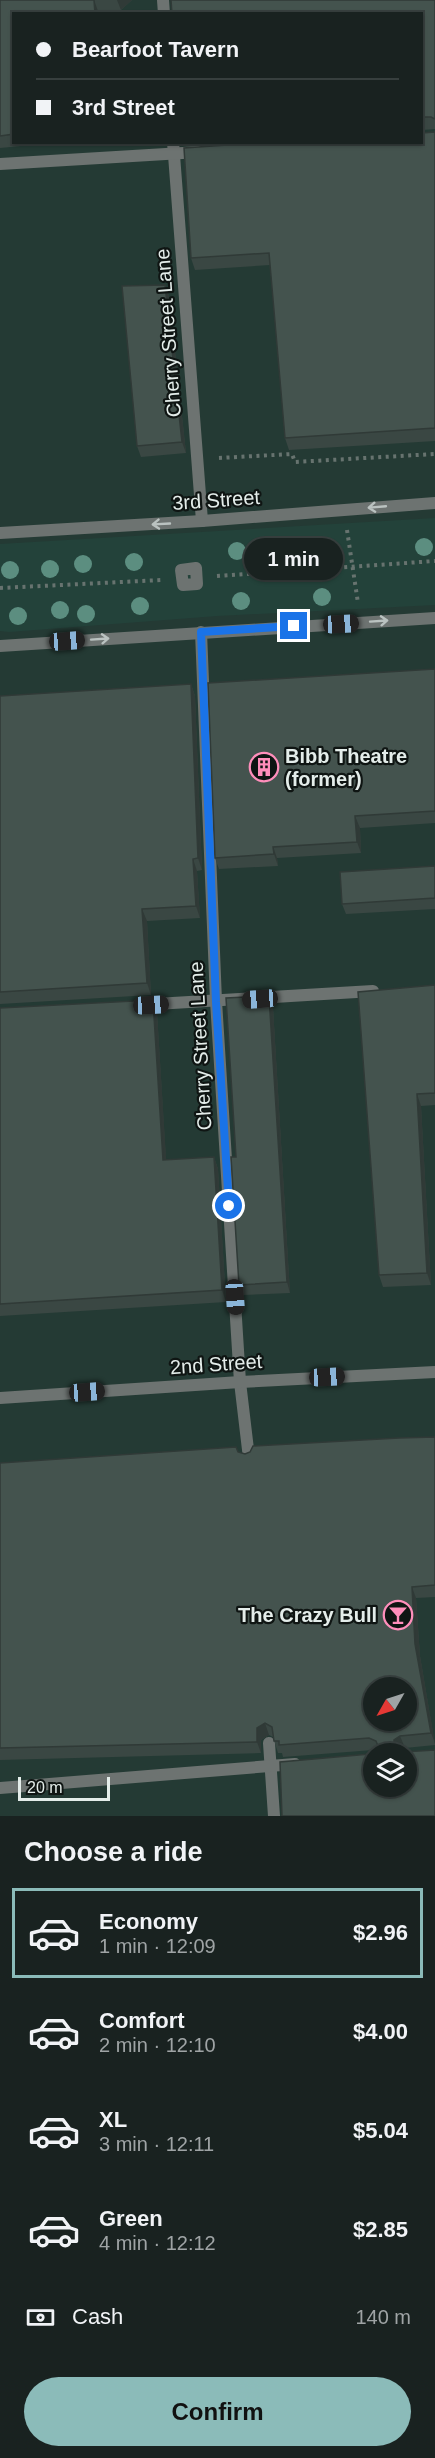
<!DOCTYPE html>
<html lang="en">
<head>
<meta charset="utf-8">
<style>
  body { margin:0; font-family:Helvetica,sans-serif; background:#262f2d; color:#f1f3f6; height:100vh; display:flex; flex-direction:column; font-size:22px; white-space:nowrap }
  * { box-sizing:border-box; margin:0 }
  p { font-size:20px; color:#9fa4a5 }
  .icon { flex:none; width:33px; height:33px; fill:none; stroke:currentColor; stroke-width:2; stroke-linecap:round; stroke-linejoin:round }
  .map { position:relative; height:1816px; overflow:hidden }
  .drawer { display:flex; flex-direction:column; background:#192220; flex:1 }
  .drawer>* { flex:none }
  .top-card { position:absolute; left:12px; top:12px; width:411px; height:132px; border-radius:0px; box-shadow:0 2px 4px #0004,0 0 0 2px #373f3e; display:grid; align-content:center; height:132px; padding:0 24px; background:#192220 }
  .needle { width:39px; rotate:231deg }
  .controls { position:absolute; left:363px; top:1677px; display:grid; gap:12px }
  .controls a { display:grid; place-items:center; width:54px; height:54px; border-radius:50%; background:#192220; box-shadow:0 2px 4px #0004,0 0 0 2px #373f3e; font-size:30px }
  .scale { position:absolute; left:18px; bottom:15px; width:92px; box-sizing:border-box; padding-left:6px; border:3px solid #e4edea; border-top:0; font-size:16px; line-height:21px; white-space:nowrap; color:#e4edea; -webkit-text-stroke:4px #0f1513; paint-order:stroke }
  .end { position:absolute; width:27px; height:27px; margin:-14px; border:8px solid #1a73e8; background:#fff; box-shadow:0 0 0 3px #fff }
  .from { border-radius:50% }
  .bubble { position:absolute; height:42px; border-radius:21px; background:#192220; box-shadow:0 2px 4px #0004,0 0 0 2px #373f3e; font-size:20px; font-weight:700; line-height:42px; text-align:center }
  .car { position:absolute; width:18px; height:36px; margin:-18px -9px; border-radius:8px; box-shadow:0 0 4px 2px #0007; background:linear-gradient(#222 24%,#8ab4d8 0 40%,#222 0 76%,#8ab4d8 0 86%,#222 0) }
  .top-card b { display:flex; align-items:center; gap:21px; height:57px; font-size:22px }
  .top-card b+b { border-top:2px solid #373f3e }
  .top-card i { width:15px; height:15px; background:#f1f3f6 }
  ul { padding:0; list-style:none }
  li { display:flex; align-items:center; gap:18px; height:90px; margin:0 12px 9px; padding:0 12px; border:3px solid transparent; border-radius:0px }
  li div { flex:1 }
  li b { display:block; font-size:22px }
  li em { font-style:normal; font-weight:700 }
  li.active { border-color:#8bbbb9 }
  li>.icon { width:54px; height:54px; stroke-width:1.5 }
  h2 { padding:0 24px; font-size:27px; line-height:72px }
  .pay { display:flex; align-items:center; gap:15px; height:66px; padding:0 24px; font-size:22px }
  .pay p { margin-inline-start:auto }
  .cta { display:flex; gap:12px; margin-top:auto; padding:12px 24px }
  .cta a { flex:1; height:69px; border-radius:36px; background:#8bbbb9; color:#111; font-size:24px; font-weight:700; line-height:69px; text-align:center }
  .map>svg:first-child { display:block }
  .built { fill:#243a34; fill-rule:evenodd }
  .green { fill:#23423a }
  .lines { fill:none; stroke-linecap:round; stroke-linejoin:round }
  .path { stroke:#67736f; stroke-width:4; stroke-dasharray:3 4.5; stroke-linecap:butt }
  .service { stroke:#6d7371; stroke-width:12 }
  .pedestrian { stroke:#6d7371; stroke-width:12 }
  .minor { stroke:#6d7371; stroke-width:12 }
  .tertiary { stroke:#6d7371; stroke-width:12 }
  .tree { fill:#5c8e80 }
  .wall { fill:#3a4743 }
  .shaded-wall { fill:#303a37 }
  .building { fill:#44534e; stroke:#303a37; stroke-width:1.5; fill-rule:evenodd }
  .oneway { stroke:#bac2c0 }
  .route { stroke:#1a73e8; stroke-width:8 }
  .labels { text-anchor:middle; stroke-width:4.5; stroke-linejoin:round; paint-order:stroke }
  .street-label { font-size:20px; fill:#e4edea; stroke:#0f1513 }
  .poi-label { font-size:20px; font-weight:bold; fill:#e4edea; stroke:#0f1513; text-anchor:start }
</style>
</head>
<body>
<div class="map">
<svg width="435" height="1816" viewBox="0 0 435 1816">
  <rect width="100%" height="100%" fill="#212e2a"/>
  <path class="built" d="M0,0H435V1816H0ZM14,14H422V142H14ZM374,1688H406V1720H374ZM374,1754H406V1786H374Z"/>
  <polygon class="green" points="435,518 435,605 217,616 9,632 0,631 0,544"/>
  <g class="lines">
    <g class="path">
      <polyline points="219,458 292,454 295,462 435,454"/>
      <polyline points="347,530 358,603"/>
      <polyline points="217,576 435,561"/>
      <polyline points="0,588 162,580"/>
    </g>
    <g class="service">
      <polyline points="163,0 164,14"/>
      <polyline points="173,142 202,521"/>
      <polyline points="0,164 199,152"/>
      <polyline points="201,632 216,1001 240,1382 249,1458"/>
      <polyline points="139,1005 373,991"/>
      <polyline points="269,1743 274,1816"/>
      <polyline points="0,1788 295,1764"/>
    </g>
    <polygon class="pedestrian" points="196,568 197,584 183,585 181,570"/>
    <g class="minor">
      <polyline points="0,533 202,521 435,503"/>
      <polyline points="0,646 435,618"/>
    </g>
    <polyline class="tertiary" points="0,1398 240,1382 435,1372"/>
  </g>
  <g class="tree">
    <circle cx="424" cy="547" r="9"/>
    <circle cx="237" cy="551" r="9"/>
    <circle cx="316" cy="552" r="9"/>
    <circle cx="134" cy="562" r="9"/>
    <circle cx="83" cy="564" r="9"/>
    <circle cx="50" cy="569" r="9"/>
    <circle cx="10" cy="570" r="9"/>
    <circle cx="322" cy="597" r="9"/>
    <circle cx="241" cy="601" r="9"/>
    <circle cx="140" cy="606" r="9"/>
    <circle cx="60" cy="610" r="9"/>
    <circle cx="86" cy="614" r="9"/>
    <circle cx="18" cy="616" r="9"/>
  </g>
  <g class="wall">
    <polygon points="0,0 132,0 121,10 98,11 98,14 14,14 14,142 63,142 0,148"/>
    <polygon points="435,0 435,129 422,130 422,14"/>
    <polygon points="435,132 435,441 289,450 285,438 270,265 195,270 191,258"/>
    <polygon points="165,285 169,296 186,453 141,457 137,446"/>
    <polygon points="435,669 435,823 360,828 361,853 277,858 278,866 219,869 215,858"/>
    <polygon points="191,684 195,696 202,870 197,871 200,918 147,921 151,995 0,1004 0,696"/>
    <polygon points="435,866 435,909 346,914 342,904"/>
    <polygon points="435,985 435,1105 421,1106 431,1285 383,1287 379,1275"/>
    <polygon points="269,996 273,1007 290,1293 243,1295 239,1285 236,1157"/>
    <polygon points="0,1008 157,1012 166,1160 214,1157 218,1169 226,1302 0,1316"/>
    <polygon points="435,1437 435,1597 416,1598 420,1656 435,1745 405,1748 399,1752 370,1754 375,1753 376,1751 373,1750 283,1757 282,1753 278,1753 273,1737 269,1735 261,1740 261,1753 0,1760 0,1463 238,1452 245,1454"/>
  </g>
  <g class="shaded-wall">
    <polygon points="94,0 98,11 98,14 95,14"/>
    <polygon points="117,0 132,0 121,10"/>
    <polygon points="165,285 169,296 186,453 182,442"/>
    <polygon points="191,684 195,696 202,870 198,858"/>
    <polygon points="355,816 360,828 361,853 357,842"/>
    <polygon points="273,847 277,858 278,866 274,854"/>
    <polygon points="193,859 197,871 200,918 196,906"/>
    <polygon points="142,909 147,921 151,995 147,983"/>
    <polygon points="269,996 273,1007 290,1293 287,1282"/>
    <polygon points="153,1000 157,1012 167,1172 163,1160"/>
    <polygon points="417,1094 421,1106 431,1285 427,1273"/>
    <polygon points="214,1157 218,1169 226,1302 222,1290"/>
    <polygon points="412,1587 416,1598 420,1656 435,1743 431,1733 415,1644"/>
    <polygon points="265,1723 269,1735 261,1740 261,1753 257,1742 257,1728"/>
    <polygon points="400,1736 405,1748 399,1752 394,1746 394,1740"/>
  </g>
  <g class="building">
    <polygon points="0,0 94,0 95,14 14,14 14,134 0,136"/>
    <polygon points="171,0 435,0 435,119 431,117 422,117 422,14 172,14"/>
    <polygon points="435,132 435,428 285,438 269,253 191,258 184,148 272,142 422,142 422,133"/>
    <polygon points="165,285 182,442 137,446 122,286"/>
    <polygon points="435,669 435,811 355,816 357,842 273,847 274,854 215,858 208,683"/>
    <polygon points="191,684 198,858 193,859 196,906 142,909 147,983 0,992 0,696"/>
    <polygon points="435,866 435,898 342,904 340,872"/>
    <polygon points="435,985 435,1093 417,1094 427,1273 379,1275 358,992"/>
    <polygon points="269,996 287,1282 239,1285 231,1157 236,1157 226,998"/>
    <polygon points="153,1000 163,1160 214,1157 222,1290 0,1304 0,1008"/>
    <path d="M435,1437V1585L412,1587L415,1644L431,1733L400,1736L394,1740V1746L398,1751L403,1752L435,1750V1816H282L280,1762L370,1754L375,1753L378,1746L376,1741L369,1738L279,1745V1741H274L272,1727L265,1723L257,1728V1742L0,1748V1463L236,1447L238,1452L245,1454L250,1452L253,1446L399,1438ZM374,1688H406V1720H374ZM374,1754H406V1786H374Z"/>
  </g>
  <defs><path id="oneway-shaft" d="M-6 0H5M1.5-3L5.5 0L1.5 3" fill="none" stroke-width="1.6" stroke-linecap="round" stroke-linejoin="round" transform="scale(1.5)"/></defs>
  <g class="oneway">
    <use href="#oneway-shaft" transform="translate(377 507) rotate(175)"/>
    <use href="#oneway-shaft" transform="translate(161 524) rotate(177)"/>
    <use href="#oneway-shaft" transform="translate(379 621) rotate(-4)"/>
    <use href="#oneway-shaft" transform="translate(100 639) rotate(-4)"/>
  </g>
  <g class="lines">
    <polyline class="route" points="229,1206 216,1002 201,632 294,626"/>
  </g>
  <defs>
    <g id="building-ring" transform="scale(1.5)"><circle r="9.5" fill="#0f1513" stroke="#ff8ebb" stroke-width="1.5"/><path d="M-4-6H4V6H1V3H-1V6H-4ZM-2.5-4.3h1.7v1.8h-1.7ZM.8-4.3h1.7v1.8H.8ZM-2.5-1h1.7V.8h-1.7ZM.8-1h1.7V.8H.8Z" fill="#ff8ebb"/></g>
    <g id="bar-ring" transform="scale(1.5)"><circle r="9.5" fill="#0f1513" stroke="#ff8ebb" stroke-width="1.5"/><path d="M-6-5H6L.8 .8V4.5H3.5V6h-7V4.5H-.8V.8Z" fill="#ff8ebb"/></g>
  </defs>
  <g fill-rule="evenodd">
    <use href="#building-ring" x="264" y="767"/>
    <use href="#bar-ring" x="398" y="1615"/>
  </g>
  <g class="labels">
    <g class="street-label">
      <text transform="translate(168 333) rotate(-94)" y="7">Cherry Street Lane</text>
      <text transform="translate(216 500) rotate(-4)" y="7">3rd Street</text>
      <text transform="translate(200 1046) rotate(-93)" y="7">Cherry Street Lane</text>
      <text transform="translate(216 1364) rotate(-4)" y="7">2nd Street</text>
    </g>
    <g class="poi-label">
      <text x="285" y="763">Bibb Theatre<tspan x="285" dy="23">(former)</tspan></text>
      <text x="377" y="1622" text-anchor="end">The Crazy Bull</text>
    </g>
  </g>
</svg>
<div class="controls">
<a><svg class="needle" viewBox="-14 -14 28 28"><path d="M0-13l5 13h-10z" fill="#e53935"/><path d="M0 13l5-13h-10z" fill="#9fa4a5"/></svg></a>
<a><svg class="icon" aria-label="layers" viewBox="0 0 24 24"><path d="M12 4l9 5-9 5-9-5zM3 14l9 5 9-5"/></svg></a>
</div>
<div class="scale">20 m</div>
<i class="end from" style="left:229px;top:1206px"></i>
<i class="end" style="left:294px;top:626px"></i>
<div class="bubble" style="left:244px;top:538px;width:99px">1 min</div>
<i class="car" style="left:341px;top:624px;rotate:87deg"></i>
<i class="car" style="left:67px;top:641px;rotate:86deg"></i>
<i class="car" style="left:260px;top:999px;rotate:266deg"></i>
<i class="car" style="left:151px;top:1005px;rotate:87deg"></i>
<i class="car" style="left:235px;top:1297px;rotate:176deg"></i>
<i class="car" style="left:327px;top:1377px;rotate:87deg"></i>
<i class="car" style="left:87px;top:1392px;rotate:86deg"></i>
<div class="top-card">
<b><i class="from"></i>Bearfoot Tavern</b>
<b><i></i>3rd Street</b>
</div>
</div>
<section class="drawer">
<h2>Choose a ride</h2>
<ul>
<li class="active"><svg class="icon" aria-label="car" viewBox="0 0 24 24"><path d="M5 17H2v-5l4-1 3-4h7l3 4 3 1v5h-3M9 17h6M6 11h13"/><circle cx="7" cy="17" r="2"/><circle cx="17" cy="17" r="2"/></svg><div><b>Economy</b><p>1 min · 12:09</p></div><em>$2.96</em></li>
<li><svg class="icon" aria-label="car" viewBox="0 0 24 24"><path d="M5 17H2v-5l4-1 3-4h7l3 4 3 1v5h-3M9 17h6M6 11h13"/><circle cx="7" cy="17" r="2"/><circle cx="17" cy="17" r="2"/></svg><div><b>Comfort</b><p>2 min · 12:10</p></div><em>$4.00</em></li>
<li><svg class="icon" aria-label="car" viewBox="0 0 24 24"><path d="M5 17H2v-5l4-1 3-4h7l3 4 3 1v5h-3M9 17h6M6 11h13"/><circle cx="7" cy="17" r="2"/><circle cx="17" cy="17" r="2"/></svg><div><b>XL</b><p>3 min · 12:11</p></div><em>$5.04</em></li>
<li><svg class="icon" aria-label="car" viewBox="0 0 24 24"><path d="M5 17H2v-5l4-1 3-4h7l3 4 3 1v5h-3M9 17h6M6 11h13"/><circle cx="7" cy="17" r="2"/><circle cx="17" cy="17" r="2"/></svg><div><b>Green</b><p>4 min · 12:12</p></div><em>$2.85</em></li>
</ul>
<div class="pay"><svg class="icon" aria-label="cash" viewBox="0 0 24 24"><path d="M3 7h18v10H3z"/><circle cx="12" cy="12" r="2"/></svg>Cash<p>140 m</p></div>
<div class="cta"><a>Confirm</a></div>
</section>
</body>
</html>
